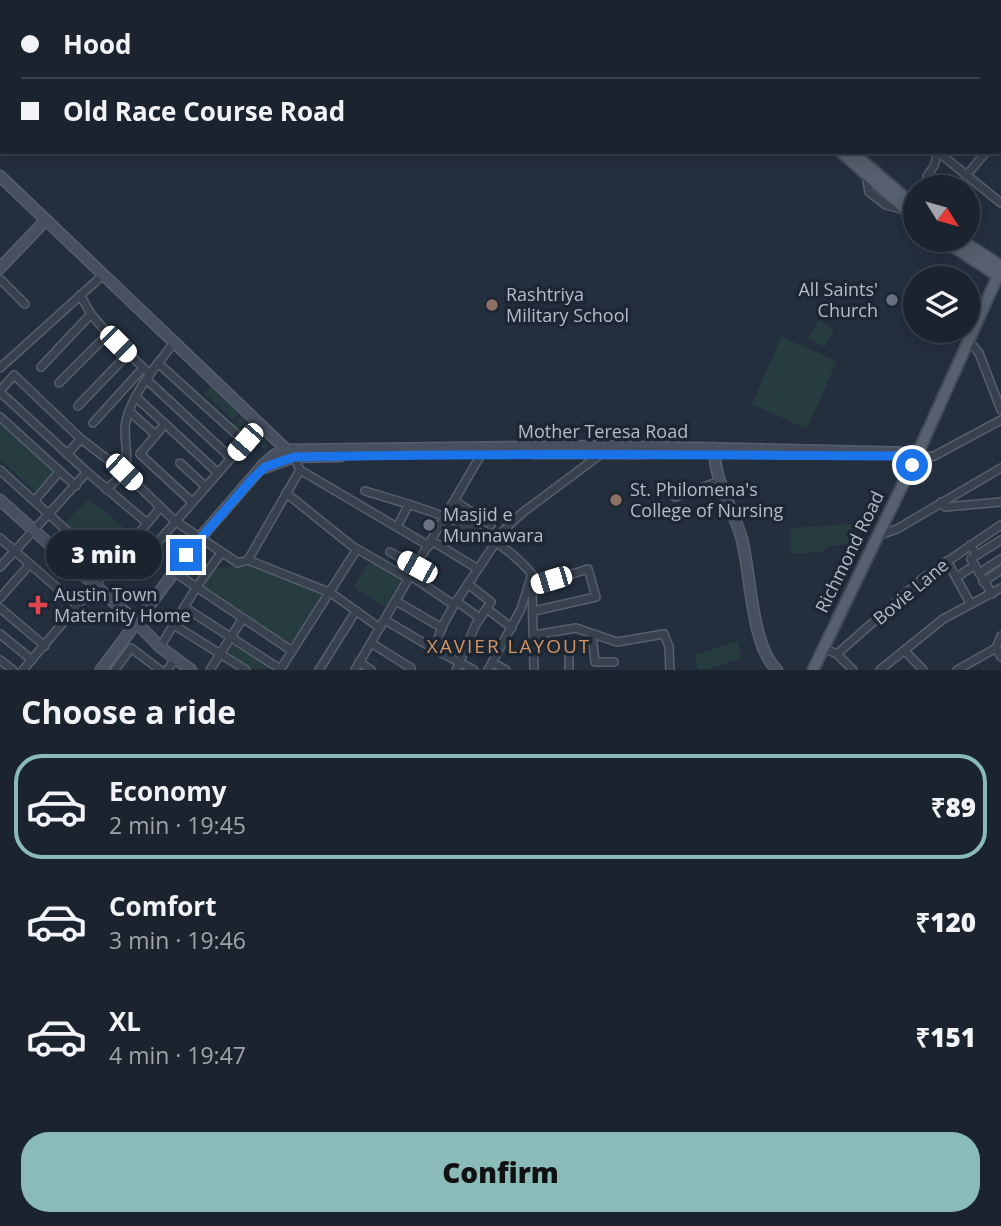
<!DOCTYPE html>
<html lang="en">
<head>
<meta charset="utf-8">
<style>
  body { margin:0; font-family:"Open Sans",sans-serif; background:#242b36; color:#f1f3f6; height:100vh; display:flex; flex-direction:column; font-size:26px; white-space:nowrap }
  * { box-sizing:border-box; margin:0 }
  p { font-size:23px; color:#a0a4aa }
  .icon { flex:none; width:38px; height:38px; fill:none; stroke:currentColor; stroke-width:2; stroke-linecap:round; stroke-linejoin:round }
  .map { position:relative; height:670px; overflow:hidden }
  .side { display:flex; flex-direction:column; background:#1b232e; flex:1 }
  .side>* { flex:none }
  .top-card { position:absolute; left:0px; top:0px; width:1001px; height:154px; box-shadow:0 4px 18px #0003,0 0 0 2px #39404a; display:grid; align-content:center; height:154px; padding:0 21px; background:#1b232e }
  .needle { width:46px; rotate:127deg }
  .tools { position:absolute; left:903px; top:175px; display:grid; gap:14px }
  .tools a { display:grid; place-items:center; width:77px; height:77px; border-radius:50%; background:#1b232e; box-shadow:0 4px 18px #0003,0 0 0 2px #39404a; font-size:35px }
  .end { position:absolute; width:32px; height:32px; margin:-16px; border:9px solid #1a73e8; background:#fff; box-shadow:0 0 0 4px #fff }
  .from { border-radius:50% }
  .bubble { position:absolute; height:49px; border-radius:24px; background:#1b232e; box-shadow:0 4px 18px #0003,0 0 0 2px #39404a; font-size:23px; font-weight:800; line-height:49px; text-align:center }
  .car { position:absolute; width:21px; height:42px; margin:-21px -10px; border-radius:9px; box-shadow:0 0 5px 2px #0007; background:linear-gradient(#fff 24%,#345 0 40%,#fff 0 76%,#345 0 86%,#fff 0) }
  .top-card b { display:flex; align-items:center; gap:24px; height:66px; font-size:26px }
  .top-card b+b { border-top:2px solid #39404a }
  .top-card i { width:18px; height:18px; background:#f1f3f6 }
  ul { padding:0; list-style:none }
  li { display:flex; align-items:center; gap:21px; height:105px; margin:0 14px 10px; padding:0 7px; border:4px solid transparent; border-radius:28px }
  li div { flex:1 }
  li b { display:block; font-size:26px }
  li em { font-style:normal; font-weight:800 }
  li.current { border-color:#8bbbb9 }
  li>.icon { width:63px; height:63px; stroke-width:1.5 }
  h2 { padding:0 21px; font-size:32px; line-height:84px }
  .primary-button { display:flex; gap:14px; margin-top:auto; padding:14px 21px }
  .primary-button a { flex:1; height:80px; border-radius:28px; background:#8bbbb9; color:#111; font-size:28px; font-weight:800; line-height:80px; text-align:center }
  .map>svg:first-child { display:block }
  .green { fill:#263c3f }
  .lines { fill:none; stroke-linecap:round; stroke-linejoin:round }
  .street-casing { stroke:#565f6c; stroke-width:10 }
  .secondary-casing { stroke:#565f6c; stroke-width:13 }
  .primary-casing { stroke:#414a57; stroke-width:14 }
  .street { stroke:#38414e; stroke-width:7 }
  .secondary { stroke:#465061; stroke-width:10 }
  .primary { stroke:#56606e; stroke-width:10 }
  .route { stroke:#1a73e8; stroke-width:9 }
  .worship-dot { fill:#6b7280; stroke:#1d2633; stroke-width:2.5 }
  .education-dot { fill:#8d6e63; stroke:#1d2633; stroke-width:2.5 }
  .health-dot { fill:#e0444e; stroke:#1d2633; stroke-width:2.5 }
  .labels { text-anchor:middle; stroke-width:7; stroke-linejoin:round; paint-order:stroke }
  .poi-label { font-size:18px; fill:#b4bcc9; stroke:#1d2633; text-anchor:start }
  .street-label { font-size:18px; fill:#b4bcc9; stroke:#1d2633 }
  .neighbourhood-label { font-size:19px; letter-spacing:2px; fill:#d59563; stroke:#1d2633 }
</style>
</head>
<body>
<div class="map">
<svg width="1001" height="670" viewBox="0 0 1001 670">
  <rect width="100%" height="100%" fill="#242f3e"/>
  <g class="green">
    <polygon points="818,320 834,329 825,347 808,339"/>
    <polygon points="781,337 837,361 807,429 752,404"/>
    <polygon points="212,385 240,413 233,420 204,393"/>
    <polygon points="241,415 263,435 267,446 264,449 251,438 249,441 232,427"/>
    <polygon points="0,420 57,471 37,493 0,460"/>
    <polygon points="89,499 133,535 109,565 63,525"/>
    <polygon points="850,524 864,531 858,543 828,546 822,552 790,554 791,528"/>
    <polygon points="370,561 404,582 387,608 353,587"/>
    <polygon points="246,564 326,593 289,645 201,588 217,568"/>
    <polygon points="737,641 742,658 709,669 698,669 695,655"/>
    <polygon points="233,643 274,668 273,669 250,669 226,655"/>
  </g>
  <g class="lines">
    <g class="street-casing">
      <g id="street">
        <polyline points="799,0 801,2"/>
        <polyline points="892,0 895,2"/>
        <polyline points="996,0 997,2"/>
        <polyline points="999,24 1001,22"/>
        <polyline points="999,73 1001,75"/>
        <polyline points="999,143 1001,145"/>
        <polyline points="866,175 869,192 886,205 905,210"/>
        <polyline points="927,176 934,166 938,152 1001,203"/>
        <polyline points="966,176 986,152"/>
        <polyline points="0,279 25,304"/>
        <polyline points="80,295 91,314"/>
        <polyline points="969,341 979,353 1001,410"/>
        <polyline points="41,367 91,314 108,334 150,374"/>
        <polyline points="0,368 103,275"/>
        <polyline points="146,379 231,458"/>
        <polyline points="59,383 108,334"/>
        <polyline points="0,391 14,375 81,439 124,472 175,521 238,563 248,560 331,593 380,628"/>
        <polyline points="0,392 87,472 147,523"/>
        <polyline points="137,398 218,473"/>
        <polyline points="78,406 128,354"/>
        <polyline points="130,412 156,435"/>
        <polyline points="0,417 76,486"/>
        <polyline points="93,423 143,368"/>
        <polyline points="165,424 140,454 192,502"/>
        <polyline points="67,454 81,439"/>
        <polyline points="294,457 300,470 429,546"/>
        <polyline points="916,457 934,456 1001,420"/>
        <polyline points="180,463 206,487"/>
        <polyline points="0,470 109,569"/>
        <path d="M106,489C111,485 118,480 122,474C132,461 122,437 126,421C133,392 156,366 174,343"/>
        <path d="M365,491C424,509 491,525 532,574L521,609L488,670"/>
        <polyline points="286,493 352,546 409,579"/>
        <polyline points="675,497 720,481"/>
        <polyline points="35,500 60,471"/>
        <polyline points="455,501 491,525"/>
        <polyline points="941,502 945,507 1001,502"/>
        <polyline points="397,527 409,504"/>
        <polyline points="877,536 897,529 1001,468"/>
        <polyline points="0,538 78,606"/>
        <polyline points="432,541 478,569"/>
        <polyline points="970,545 977,555 971,559 992,594"/>
        <polyline points="390,552 417,567"/>
        <polyline points="977,555 1001,540"/>
        <polyline points="248,560 300,470"/>
        <polyline points="947,561 970,603"/>
        <polyline points="138,565 245,442 158,363"/>
        <polyline points="0,567 87,472"/>
        <polyline points="174,572 292,651"/>
        <polyline points="979,573 1001,559"/>
        <polyline points="411,576 454,605"/>
        <polyline points="957,577 975,565"/>
        <polyline points="983,582 1001,570"/>
        <polyline points="532,583 534,670"/>
        <polyline points="533,586 588,569 596,597 534,611"/>
        <polyline points="0,598 30,564"/>
        <polyline points="396,601 442,628"/>
        <polyline points="456,601 480,618"/>
        <polyline points="184,607 280,669"/>
        <polyline points="0,608 45,646"/>
        <polyline points="487,609 512,628"/>
        <polyline points="385,620 434,649"/>
        <polyline points="174,625 246,670"/>
        <polyline points="0,634 32,660"/>
        <polyline points="592,634 595,662 614,662"/>
        <polyline points="534,635 576,628 617,642 664,634 669,647 670,670"/>
        <polyline points="371,643 411,668"/>
        <polyline points="160,647 196,588 221,553"/>
        <polyline points="823,648 837,654 923,578 1001,525"/>
        <polyline points="996,648 1001,636"/>
        <polyline points="905,651 923,670"/>
        <polyline points="569,653 569,670"/>
        <polyline points="837,654 853,670"/>
        <polyline points="0,660 13,670"/>
        <polyline points="359,662 371,670"/>
        <polyline points="493,663 506,670"/>
        <polyline points="23,670 160,508"/>
        <polyline points="115,670 131,648 160,670"/>
        <polyline points="167,670 176,658"/>
        <polyline points="210,670 243,618"/>
        <polyline points="280,670 357,549"/>
        <polyline points="319,670 356,611"/>
        <polyline points="355,670 482,453 483,447"/>
        <polyline points="456,670 476,624 491,602 468,584"/>
        <polyline points="474,670 434,649 443,625 454,605 504,530 522,513 601,454"/>
        <polyline points="880,670 943,619 1001,588"/>
        <polyline points="957,670 996,648 1001,657"/>
      </g>
    </g>
    <g class="secondary-casing">
      <g id="secondary">
        <polyline points="0,176 291,454"/>
        <polyline points="0,268 46,220"/>
        <path d="M714,448C714,479 732,507 741,536C751,570 750,644 777,670"/>
        <polyline points="534,453 645,453"/>
        <polyline points="264,468 294,457 341,456"/>
        <polyline points="0,500 136,622 160,647 191,670"/>
        <polyline points="101,670 199,539 264,464 274,455 287,450 601,446 918,453"/>
      </g>
    </g>
    <g class="primary-casing">
      <g id="primary">
        <polyline points="645,0 646,2"/>
        <polyline points="654,0 656,2"/>
        <polyline points="841,152 915,218"/>
        <polyline points="852,152 915,206"/>
        <polyline points="943,240 998,276"/>
        <polyline points="961,240 1001,266"/>
        <polyline points="813,670 916,457 1001,269"/>
      </g>
    </g>
    <use href="#street" class="street"/>
    <use href="#secondary" class="secondary"/>
    <use href="#primary" class="primary"/>
  </g>
  <g class="lines">
    <path class="route" d="M186,555L253,478L265,467L294,457C498,453 702,455 906,456L916,457L912,465"/>
  </g>
  <g class="worship-dot">
    <circle cx="892" cy="300" r="7"/>
    <circle cx="429" cy="525" r="7"/>
  </g>
  <g class="education-dot">
    <circle cx="492" cy="305" r="7"/>
    <circle cx="616" cy="500" r="7"/>
  </g>
  <path class="health-dot" d="M34.5 594.5h7v7h7v7h-7v7h-7v-7h-7v-7h7z"/>
  <g class="labels">
    <g class="poi-label">
      <text x="878" y="296" text-anchor="end">All Saints'<tspan x="878" dy="21">Church</tspan></text>
      <text x="506" y="301">Rashtriya<tspan x="506" dy="21">Military School</tspan></text>
      <text x="630" y="496">St. Philomena's<tspan x="630" dy="21">College of Nursing</tspan></text>
      <text x="443" y="521">Masjid e<tspan x="443" dy="21">Munnawara</tspan></text>
      <text x="54" y="601">Austin Town<tspan x="54" dy="21">Maternity Home</tspan></text>
    </g>
    <g class="street-label">
      <text x="603" y="438">Mother Teresa Road</text>
      <text transform="translate(850 552) rotate(-64)" y="6">Richmond Road</text>
      <text transform="translate(911 592) rotate(-40)" y="6">Bovie Lane</text>
    </g>
    <g class="neighbourhood-label">
      <text x="509" y="653">XAVIER LAYOUT</text>
    </g>
  </g>
</svg>
<div class="tools">
<a><svg class="needle" viewBox="-14 -14 28 28"><path d="M0-13l5 13h-10z" fill="#e53935"/><path d="M0 13l5-13h-10z" fill="#a0a4aa"/></svg></a>
<a><svg class="icon" aria-label="layers" viewBox="0 0 24 24"><path d="M12 4l9 5-9 5-9-5zM3 14l9 5 9-5"/></svg></a>
</div>
<i class="end from" style="left:912px;top:465px"></i>
<i class="end" style="left:186px;top:555px"></i>
<div class="bubble" style="left:46px;top:530px;width:116px">3 min</div>
<i class="car" style="left:118px;top:344px;rotate:135deg"></i>
<i class="car" style="left:245px;top:442px;rotate:221deg"></i>
<i class="car" style="left:124px;top:472px;rotate:134deg"></i>
<i class="car" style="left:417px;top:567px;rotate:299deg"></i>
<i class="car" style="left:551px;top:580px;rotate:253deg"></i>
<div class="top-card">
<b><i class="from"></i>Hood</b>
<b><i></i>Old Race Course Road</b>
</div>
</div>
<section class="side">
<h2>Choose a ride</h2>
<ul>
<li class="current"><svg class="icon" aria-label="car" viewBox="0 0 24 24"><path d="M5 17H2v-5l4-1 3-4h7l3 4 3 1v5h-3M9 17h6M6 11h13"/><circle cx="7" cy="17" r="2"/><circle cx="17" cy="17" r="2"/></svg><div><b>Economy</b><p>2 min · 19:45</p></div><em>₹89</em></li>
<li><svg class="icon" aria-label="car" viewBox="0 0 24 24"><path d="M5 17H2v-5l4-1 3-4h7l3 4 3 1v5h-3M9 17h6M6 11h13"/><circle cx="7" cy="17" r="2"/><circle cx="17" cy="17" r="2"/></svg><div><b>Comfort</b><p>3 min · 19:46</p></div><em>₹120</em></li>
<li><svg class="icon" aria-label="car" viewBox="0 0 24 24"><path d="M5 17H2v-5l4-1 3-4h7l3 4 3 1v5h-3M9 17h6M6 11h13"/><circle cx="7" cy="17" r="2"/><circle cx="17" cy="17" r="2"/></svg><div><b>XL</b><p>4 min · 19:47</p></div><em>₹151</em></li>
</ul>
<div class="primary-button"><a>Confirm</a></div>
</section>
</body>
</html>
